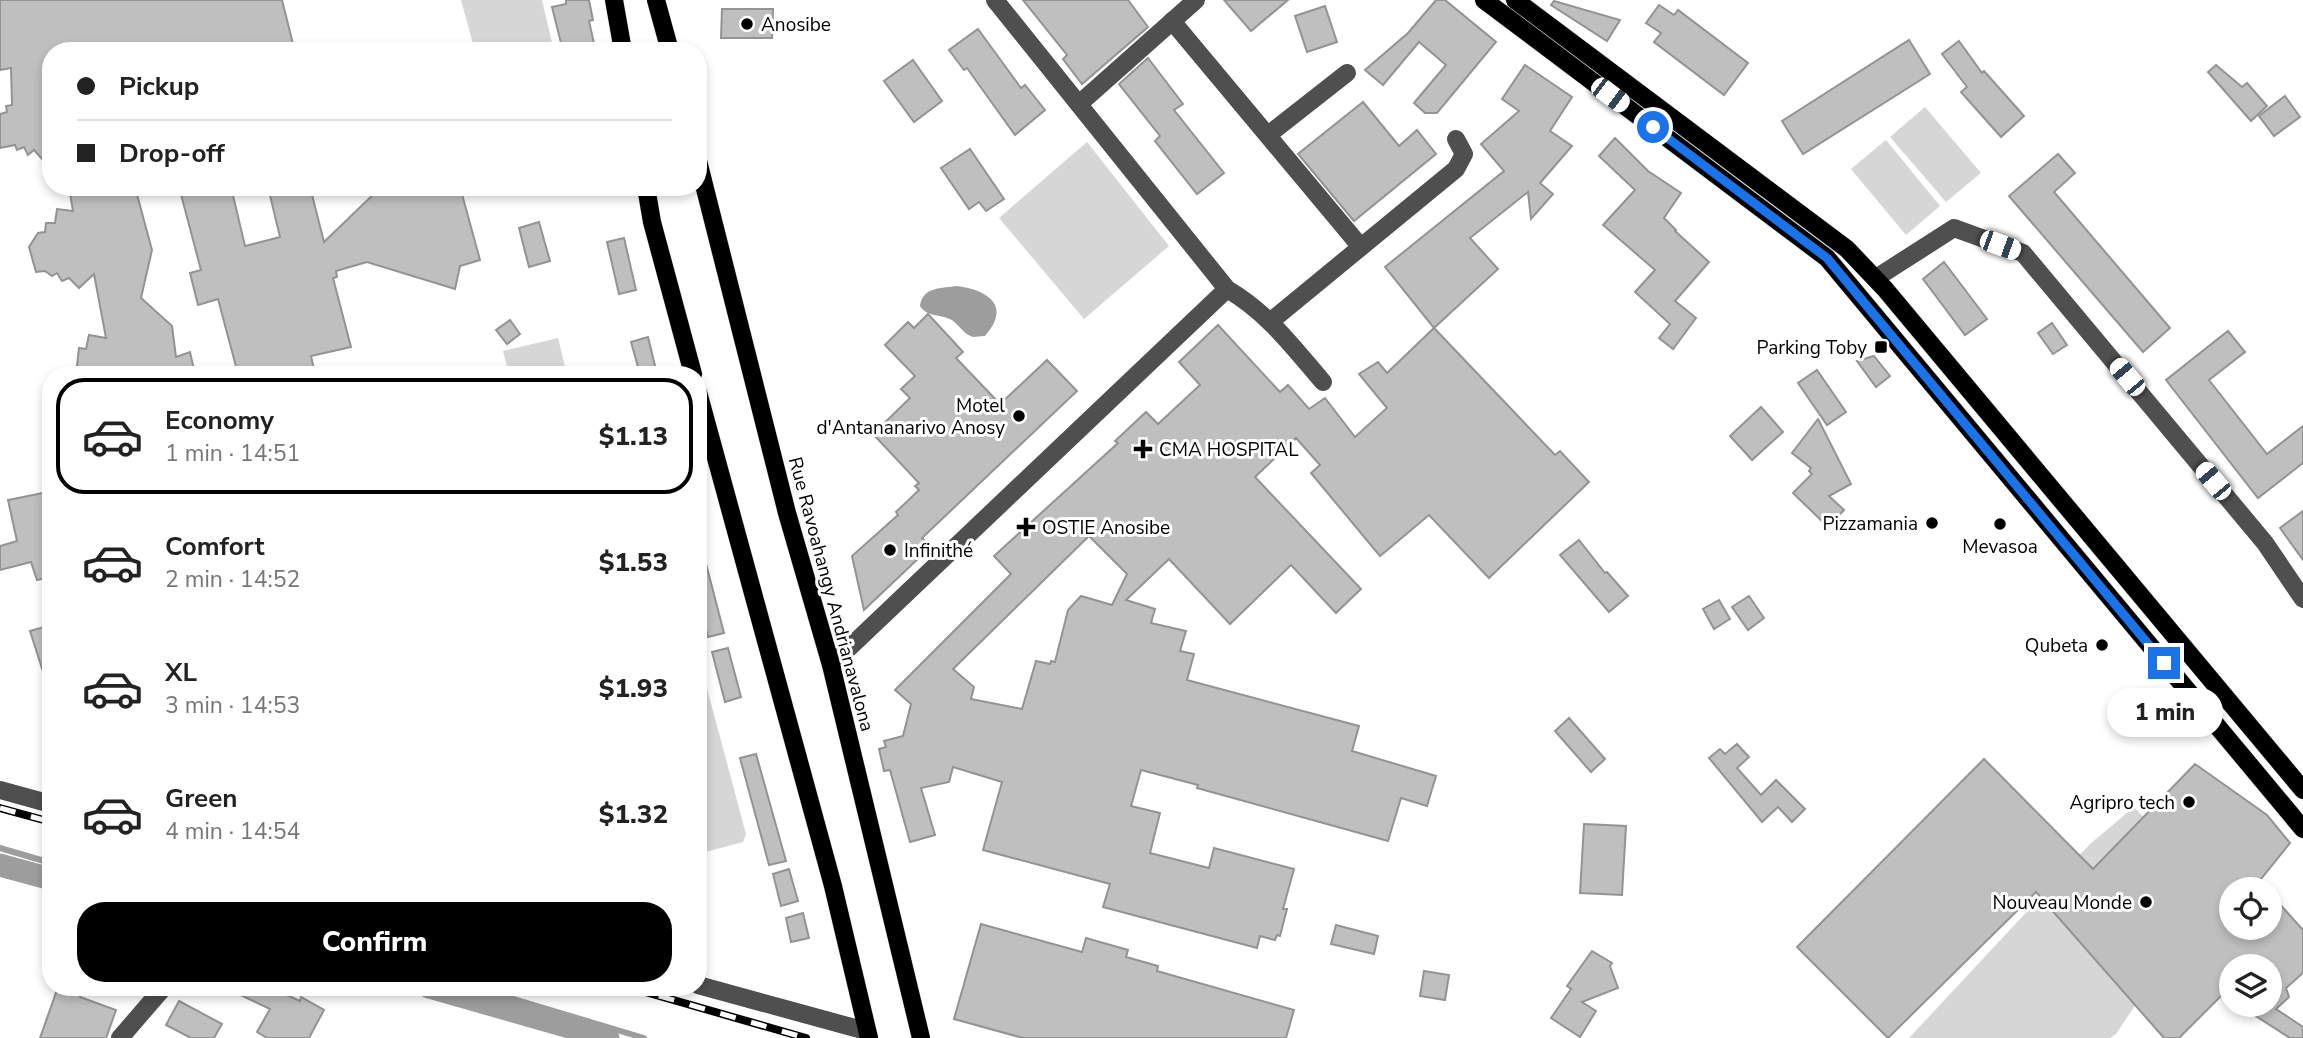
<!DOCTYPE html>
<html lang="en">
<head>
<meta charset="utf-8">
<style>
  body { margin:0; font-family:"Nunito Sans",sans-serif; background:#f2f2f2; color:#222; height:100vh; display:flex; flex-direction:column; font-size:26px; white-space:nowrap }
  * { box-sizing:border-box; margin:0 }
  p { font-size:23px; color:#767676 }
  .icon { flex:none; width:38px; height:38px; fill:none; stroke:currentColor; stroke-width:2; stroke-linecap:round; stroke-linejoin:round }
  .map { position:relative; flex:1; overflow:hidden }
  .details { position:absolute; left:42px; top:366px; width:665px; height:630px; display:flex; flex-direction:column; background:#fff; border-radius:28px; box-shadow:0 4px 10px #0003 }
  .details>* { flex:none }
  .top-card { position:absolute; left:42px; top:42px; width:665px; height:154px; border-radius:28px; box-shadow:0 4px 10px #0003; display:grid; align-content:center; height:154px; padding:0 35px; background:#fff }
  .controls { position:absolute; left:2219px; top:877px; display:grid; gap:14px }
  .controls a { display:grid; place-items:center; width:63px; height:63px; border-radius:50%; background:#fff; box-shadow:0 4px 10px #0003; font-size:35px }
  .end { position:absolute; width:32px; height:32px; margin:-16px; border:9px solid #1a73e8; background:#fff; box-shadow:0 0 0 4px #fff }
  .from { border-radius:50% }
  .bubble { position:absolute; height:49px; border-radius:24px; background:#fff; box-shadow:0 4px 10px #0003; font-size:23px; font-weight:800; line-height:49px; text-align:center }
  .car { position:absolute; width:21px; height:42px; margin:-21px -10px; border-radius:9px; box-shadow:0 0 5px 2px #0007; background:linear-gradient(#fff 24%,#345 0 40%,#fff 0 76%,#345 0 86%,#fff 0) }
  .top-card b { display:flex; align-items:center; gap:24px; height:66px; font-size:26px }
  .top-card b+b { border-top:2px solid #e0e0e0 }
  .top-card i { width:18px; height:18px; background:#222 }
  ul { padding:12px 0 0; list-style:none }
  li { display:flex; align-items:center; gap:21px; height:116px; margin:0 14px 10px; padding:0 21px; border:4px solid transparent; border-radius:28px }
  li div { flex:1 }
  li b { display:block; font-size:26px }
  li em { font-style:normal; font-weight:800 }
  li.selected { border-color:#000 }
  li>.icon { width:63px; height:63px; stroke-width:1.5 }
  .action { display:flex; gap:14px; margin-top:auto; padding:14px 35px }
  .action a { flex:1; height:80px; border-radius:28px; background:#000; color:#fff; font-size:28px; font-weight:800; line-height:80px; text-align:center }
  .map>svg:first-child { display:block }
  .green { fill:#d6d6d6 }
  .water { fill:#9d9d9d }
  .lines { fill:none; stroke-linecap:round; stroke-linejoin:round }
  .stream { stroke:#9d9d9d; stroke-width:6 }
  .canal { stroke:#9d9d9d; stroke-width:23 }
  .building { fill:#bfbfbf; stroke:#939393; stroke-width:2; fill-rule:evenodd }
  .major-casing { stroke:#dbdbdb; stroke-width:19 }
  .minor { stroke:#4f4f4f; stroke-width:18 }
  .major { stroke:#000; stroke-width:18 }
  .rail-casing { stroke:#000; stroke-width:8 }
  .rail { stroke:#fff; stroke-width:5; stroke-dasharray:16; stroke-linecap:butt }
  .route { stroke:#1a73e8; stroke-width:9 }
  .poi-dot { fill:#000; stroke:#fff; stroke-width:2.5 }
  .labels { text-anchor:middle; stroke-width:6; stroke-linejoin:round; paint-order:stroke }
  .poi-label { font-size:19px; fill:#000; stroke:#fff; text-anchor:end }
  .street-label { font-size:19px; fill:#000; stroke:#fff }
</style>
</head>
<body>
<div class="map">
<svg width="2303" height="1038" viewBox="0 0 2303 1038">
  <rect width="100%" height="100%" fill="#fff"/>
  <g class="green">
    <polygon points="461,0 542,0 554,51 475,51"/>
    <polygon points="1925,107 1981,173 1946,202 1890,137"/>
    <polygon points="1886,140 1940,206 1906,235 1851,169"/>
    <polygon points="1087,142 1169,246 1084,319 999,218"/>
    <polygon points="558,338 567,374 509,374 503,351"/>
    <polygon points="698,655 746,834 743,842 698,854"/>
    <polygon points="2134,807 2187,863 2173,949 2116,1034 2110,1038 1909,1038 2090,844"/>
  </g>
  <path class="water" d="M957,286C988,290 1012,306 985,336C982,336 975,337 973,337C963,334 959,324 950,319C939,314 927,317 920,306C922,287 942,288 957,286Z"/>
  <g class="lines">
    <g class="stream">
      <polyline points="0,848 51,863"/>
      <polyline points="473,987 644,1038"/>
    </g>
    <g class="canal">
      <polyline points="0,865 51,879"/>
      <polyline points="429,987 608,1038"/>
    </g>
  </g>
  <g class="building">
    <polygon points="0,0 282,0 293,44 270,51 51,51 51,169 34,150 28,155 24,147 17,150 15,145 0,148 0,114 7,112 6,106 12,105 11,68 0,70"/>
    <polygon points="566,0 589,0 593,20 589,21 595,48 583,51 563,51 552,7 566,4"/>
    <polygon points="1023,0 1128,0 1148,27 1082,84 1063,59 1067,55"/>
    <polygon points="1224,0 1288,0 1251,31"/>
    <polygon points="1436,0 1445,0 1496,42 1437,113 1425,113 1414,103 1446,65 1419,42 1383,85 1365,70 1408,33"/>
    <polygon points="1554,1 1620,20 1607,41 1551,5"/>
    <polygon points="1659,5 1674,15 1678,10 1748,63 1724,95 1654,42 1661,33 1646,23"/>
    <polygon points="1325,6 1337,42 1307,52 1295,16"/>
    <polygon points="722,9 773,9 772,38 721,38"/>
    <polygon points="978,29 1021,88 1025,85 1045,110 1015,135 967,68 964,70 949,50"/>
    <polygon points="1909,40 1930,74 1803,154 1782,121"/>
    <polygon points="1959,41 1982,73 1984,71 2024,116 2001,137 1961,92 1967,87 1942,54"/>
    <polygon points="1148,58 1183,104 1174,110 1224,173 1197,194 1155,141 1160,136 1119,84"/>
    <polygon points="913,60 942,101 914,122 884,81"/>
    <polygon points="1525,65 1572,97 1550,131 1572,146 1540,183 1553,194 1531,219 1528,192 1470,238 1498,269 1434,328 1385,267 1504,171 1481,144 1519,111 1502,99"/>
    <polygon points="2216,65 2242,87 2247,83 2267,106 2251,121 2208,72"/>
    <polygon points="2285,96 2300,117 2274,136 2259,116"/>
    <polygon points="1363,102 1399,146 1417,130 1436,154 1354,221 1298,154"/>
    <polygon points="1615,138 1648,171 1681,193 1664,218 1676,230 1675,231 1709,262 1675,301 1696,318 1673,349 1659,338 1670,324 1635,292 1655,270 1603,225 1635,190 1599,156"/>
    <polygon points="970,149 1004,199 986,211 979,202 969,209 941,168"/>
    <polygon points="2058,154 2075,173 2054,192 2170,328 2143,352 2009,196"/>
    <polygon points="69,187 135,187 152,250 141,298 172,326 176,357 190,352 195,374 76,374 79,348 86,349 89,335 106,338 94,274 79,288 69,278 62,281 57,273 52,276 45,271 36,272 29,247 38,233 45,232 46,223 55,223 57,209 73,211"/>
    <polygon points="179,187 231,187 245,246 280,237 268,187 310,187 324,242 381,187 460,187 480,260 460,266 455,289 367,262 336,271 337,277 333,278 351,347 311,356 315,374 238,374 218,299 198,305 190,273 201,270"/>
    <polygon points="539,222 550,261 529,267 519,228"/>
    <polygon points="624,238 636,290 619,294 607,242"/>
    <polygon points="1944,262 1987,319 1965,335 1923,279"/>
    <polygon points="928,314 963,352 956,358 1000,404 1047,360 1077,391 922,538 925,541 916,550 921,556 864,610 852,556 898,515 896,512 919,490 915,486 919,483 873,434 910,398 901,389 915,376 885,345 908,322 914,328"/>
    <polygon points="510,320 520,334 507,344 496,330"/>
    <polygon points="2052,323 2067,345 2053,354 2038,333"/>
    <path d="M1218,325L1280,392L1288,385L1309,409L1325,398L1355,437L1387,408L1359,374L1378,362L1387,373L1434,328L1555,455L1560,451L1589,482L1489,578L1429,515L1380,556L1311,473L1320,465L1296,438L1255,477L1361,589L1336,613L1291,565L1230,624L1169,559L1126,600L1155,609L1151,623L1186,631L1180,651L1194,654L1187,680L1359,726L1352,751L1436,776L1427,806L1401,798L1388,841L1197,788L1198,785L1141,770L1131,806L1160,813L1150,853L1209,868L1214,848L1294,869L1283,909H1287L1280,936L1277,935L1275,940L1260,936L1257,948L1103,907L1110,884L983,850L1002,782L953,767L949,782L921,788L935,835L910,842L890,770L884,771L879,749L886,747L884,741L903,736L911,704L895,690L1011,574L994,556L1118,443L1115,441L1146,412L1158,424L1200,385L1179,362ZM1089,536L1127,574L1112,605L1081,596L1068,610L1055,662L1051,661L1050,664L1036,661L1022,709L971,699L974,687L953,669Z"/>
    <polygon points="2228,331 2245,352 2209,380 2267,454 2303,426 2303,463 2258,498 2166,380"/>
    <polygon points="648,337 657,374 640,374 631,342"/>
    <polygon points="1874,356 1890,376 1876,387 1857,361"/>
    <polygon points="1817,370 1846,412 1827,425 1798,383"/>
    <polygon points="1761,407 1783,432 1752,460 1730,436"/>
    <polygon points="1818,419 1851,484 1829,496 1844,510 1828,527 1793,493 1812,474 1809,471 1811,468 1792,453"/>
    <polygon points="43,493 51,529 51,577 37,580 31,562 0,570 0,546 17,541 8,500"/>
    <polygon points="2303,511 2303,560 2280,528"/>
    <polygon points="1579,540 1605,573 1607,572 1628,596 1609,612 1560,555"/>
    <polygon points="704,556 724,633 708,637 698,599 698,557"/>
    <polygon points="1749,596 1764,618 1748,630 1732,607"/>
    <polygon points="1719,600 1730,619 1714,629 1703,609"/>
    <polygon points="51,625 51,683 47,684 30,631"/>
    <polygon points="728,648 741,697 725,702 712,652"/>
    <polygon points="1569,718 1605,759 1591,772 1555,731"/>
    <polygon points="1737,744 1749,757 1737,768 1761,795 1776,780 1805,809 1792,822 1778,807 1762,822 1709,758 1720,749 1725,754"/>
    <polygon points="756,754 786,861 769,865 740,758"/>
    <polygon points="1984,759 2093,869 2195,764 2267,815 2290,843 2253,889 2231,889 2231,928 2270,928 2270,893 2303,930 2303,973 2286,988 2289,997 2276,1009 2303,1027 2303,1038 2290,1038 2237,1004 2270,1006 2270,966 2231,966 2231,986 2179,1038 2164,1038 2036,892 1888,1038 1797,947"/>
    <polygon points="1584,824 1626,826 1622,895 1580,893"/>
    <polygon points="789,869 798,901 781,906 773,874"/>
    <polygon points="803,913 809,938 791,942 786,918"/>
    <polygon points="981,924 1082,952 1086,938 1128,950 1126,957 1158,966 1157,971 1294,1010 1286,1038 1023,1038 954,1019"/>
    <polygon points="1336,925 1378,936 1374,954 1331,944"/>
    <polygon points="1592,951 1612,963 1610,966 1618,988 1582,1002 1596,1011 1580,1037 1551,1018 1571,989 1567,986"/>
    <polygon points="1424,971 1449,975 1445,1000 1420,996"/>
    <polygon points="58,987 69,987 82,992 80,997 116,1010 106,1038 40,1038"/>
    <polygon points="224,987 269,987 300,1001 301,997 324,1010 309,1038 267,1038 257,1032 270,1009"/>
    <polygon points="179,1001 222,1024 214,1038 191,1038 166,1025"/>
  </g>
  <g class="lines">
    <g class="major-casing">
      <g id="major">
        <polyline points="614,0 623,51"/>
        <polyline points="656,0 670,51"/>
        <polyline points="1484,0 1827,258 2303,829"/>
        <polyline points="1515,0 1847,249 1885,289 2303,790"/>
        <polyline points="698,161 787,513 831,665 921,1038"/>
        <polyline points="646,187 652,222 693,374"/>
        <polyline points="698,392 833,886 869,1038"/>
      </g>
    </g>
    <g class="minor">
      <path d="M995,0L1227,289C1268,313 1293,347 1323,382"/>
      <polyline points="1172,21 1360,246"/>
      <polyline points="1079,104 1196,0"/>
      <polyline points="1268,135 1347,73"/>
      <polyline points="1876,278 1954,228 2023,253 2265,543 2303,599"/>
      <polyline points="1271,321 1456,169 1464,154 1456,139"/>
      <polyline points="831,665 1227,289"/>
      <polyline points="0,790 51,804"/>
      <polyline points="698,985 866,1031"/>
      <polyline points="120,1038 164,987"/>
    </g>
    <use href="#major" class="major"/>
    <g class="rail-casing">
      <g id="rail">
        <polyline points="0,808 51,822"/>
        <polyline points="628,987 806,1038"/>
      </g>
    </g>
    <use href="#rail" class="rail"/>
  </g>
  <g class="lines">
    <polyline class="route" points="1653,127 1827,258 2164,663"/>
  </g>
  <g class="poi-dot">
    <circle cx="747" cy="24" r="7"/>
    <rect x="1874" y="340" width="14" height="14" rx="3.5"/>
    <circle cx="1019" cy="416" r="7"/>
    <path d="M1139.5 438.5h7v7h7v7h-7v7h-7v-7h-7v-7h7z"/>
    <circle cx="1932" cy="523" r="7"/>
    <circle cx="2000" cy="524" r="7"/>
    <path d="M1022.5 516.5h7v7h7v7h-7v7h-7v-7h-7v-7h7z"/>
    <circle cx="890" cy="550" r="7"/>
    <circle cx="2102" cy="645" r="7"/>
    <circle cx="2189" cy="802" r="7"/>
    <circle cx="2146" cy="902" r="7"/>
  </g>
  <g class="labels">
    <g class="poi-label">
      <text x="761" y="31" text-anchor="start">Anosibe</text>
      <text x="1867" y="354">Parking Toby</text>
      <text x="1005" y="412">Motel<tspan x="1005" dy="22">d'Antananarivo Anosy</tspan></text>
      <text x="1159" y="456" text-anchor="start">CMA HOSPITAL</text>
      <text x="1918" y="530">Pizzamania</text>
      <text x="1042" y="534" text-anchor="start">OSTIE Anosibe</text>
      <text x="2000" y="553" text-anchor="middle">Mevasoa</text>
      <text x="904" y="557" text-anchor="start">Infinithé</text>
      <text x="2088" y="652">Qubeta</text>
      <text x="2175" y="809">Agripro tech</text>
      <text x="2132" y="909">Nouveau Monde</text>
    </g>
    <g class="street-label">
      <text transform="translate(832 594) rotate(75)" y="7">Rue Ravoahangy Andrianavalona</text>
    </g>
  </g>
</svg>
<div class="controls">
<a><svg class="icon" aria-label="locate" viewBox="0 0 24 24"><circle cx="12" cy="12" r="6"/><path d="M12 2v4M12 18v4M2 12h4M18 12h4"/></svg></a>
<a><svg class="icon" aria-label="layers" viewBox="0 0 24 24"><path d="M12 4l9 5-9 5-9-5zM3 14l9 5 9-5"/></svg></a>
</div>
<i class="end from" style="left:1653px;top:127px"></i>
<i class="end" style="left:2164px;top:663px"></i>
<div class="bubble" style="left:2107px;top:688px;width:116px">1 min</div>
<i class="car" style="left:1610px;top:95px;rotate:127deg"></i>
<i class="car" style="left:2000px;top:245px;rotate:110deg"></i>
<i class="car" style="left:2127px;top:377px;rotate:320deg"></i>
<i class="car" style="left:2213px;top:481px;rotate:320deg"></i>
<div class="top-card">
<b><i class="from"></i>Pickup</b>
<b><i></i>Drop-off</b>
</div>
<section class="details">
<ul>
<li class="selected"><svg class="icon" aria-label="car" viewBox="0 0 24 24"><path d="M5 17H2v-5l4-1 3-4h7l3 4 3 1v5h-3M9 17h6M6 11h13"/><circle cx="7" cy="17" r="2"/><circle cx="17" cy="17" r="2"/></svg><div><b>Economy</b><p>1 min · 14:51</p></div><em>$1.13</em></li>
<li><svg class="icon" aria-label="car" viewBox="0 0 24 24"><path d="M5 17H2v-5l4-1 3-4h7l3 4 3 1v5h-3M9 17h6M6 11h13"/><circle cx="7" cy="17" r="2"/><circle cx="17" cy="17" r="2"/></svg><div><b>Comfort</b><p>2 min · 14:52</p></div><em>$1.53</em></li>
<li><svg class="icon" aria-label="car" viewBox="0 0 24 24"><path d="M5 17H2v-5l4-1 3-4h7l3 4 3 1v5h-3M9 17h6M6 11h13"/><circle cx="7" cy="17" r="2"/><circle cx="17" cy="17" r="2"/></svg><div><b>XL</b><p>3 min · 14:53</p></div><em>$1.93</em></li>
<li><svg class="icon" aria-label="car" viewBox="0 0 24 24"><path d="M5 17H2v-5l4-1 3-4h7l3 4 3 1v5h-3M9 17h6M6 11h13"/><circle cx="7" cy="17" r="2"/><circle cx="17" cy="17" r="2"/></svg><div><b>Green</b><p>4 min · 14:54</p></div><em>$1.32</em></li>
</ul>
<div class="action"><a>Confirm</a></div>
</section>
</div>
</body>
</html>
